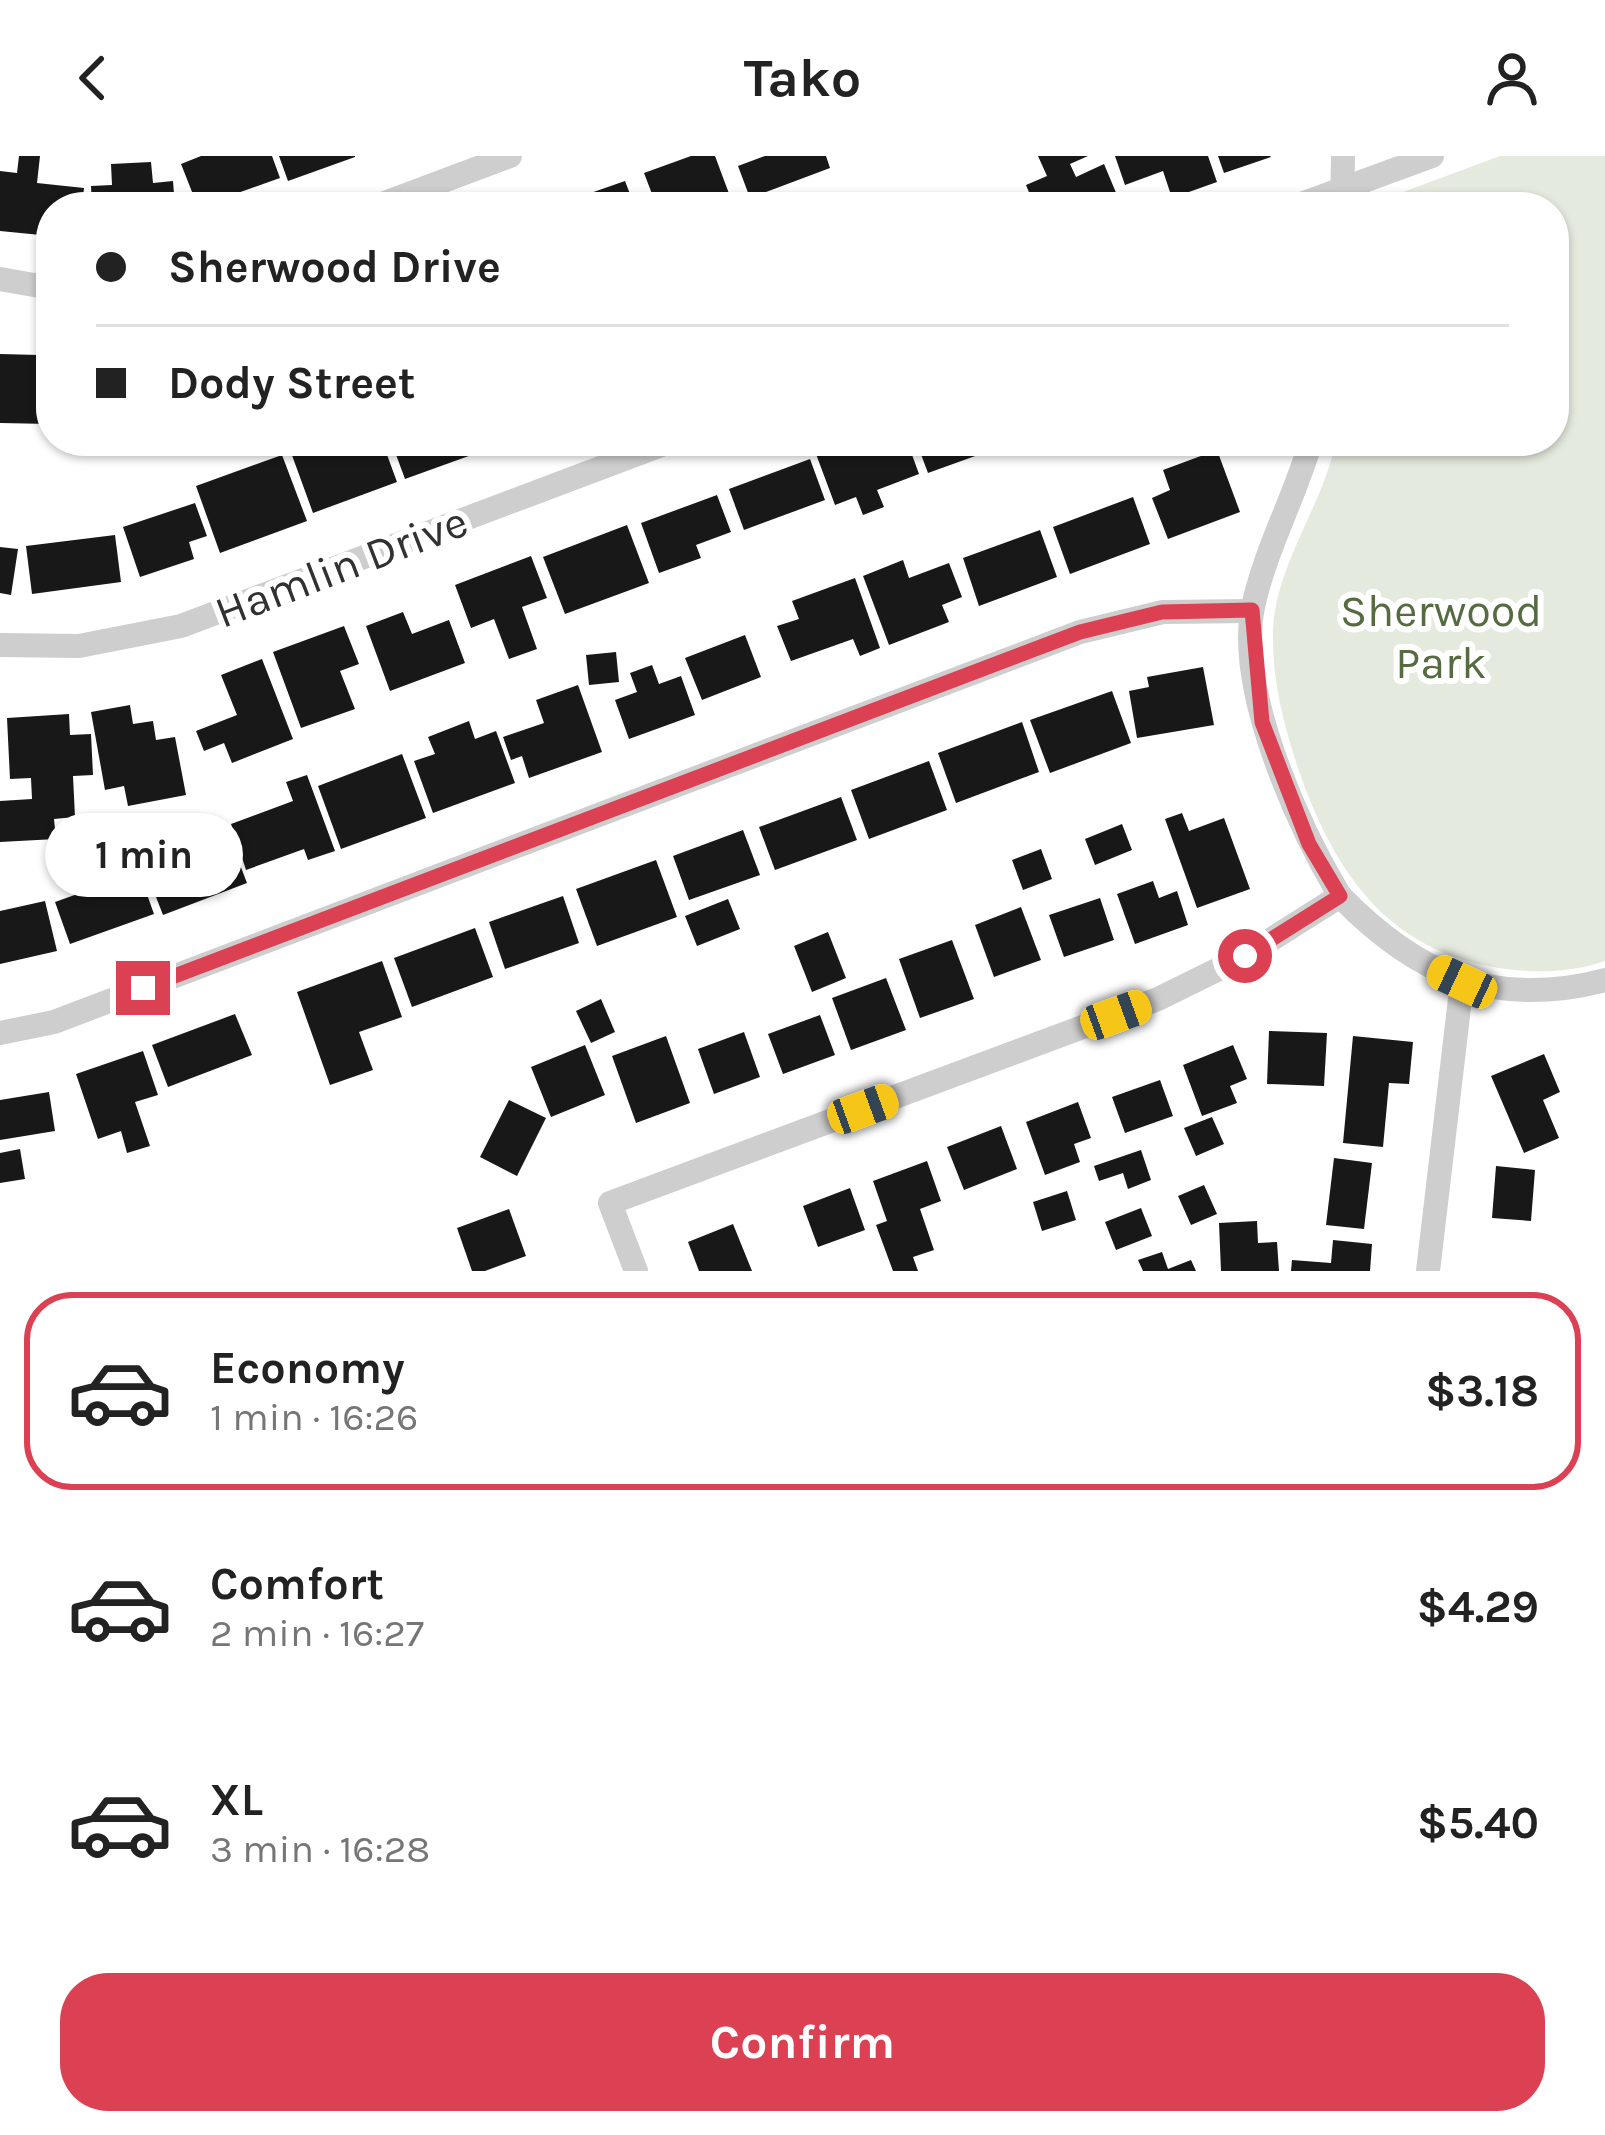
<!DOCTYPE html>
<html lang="en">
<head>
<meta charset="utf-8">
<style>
  body { margin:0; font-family:Karla,sans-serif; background:#f2f2f2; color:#222; height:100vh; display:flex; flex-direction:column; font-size:45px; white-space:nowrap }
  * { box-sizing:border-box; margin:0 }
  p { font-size:39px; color:#767676 }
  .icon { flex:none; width:66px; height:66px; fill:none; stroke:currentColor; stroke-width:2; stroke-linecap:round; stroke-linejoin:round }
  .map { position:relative; height:1115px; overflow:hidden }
  .drawer { display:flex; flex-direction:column; background:#fff; flex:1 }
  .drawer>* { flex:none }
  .guide { position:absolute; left:36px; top:36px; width:1533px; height:264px; border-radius:48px; box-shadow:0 3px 9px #0004; display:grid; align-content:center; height:264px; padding:0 60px; background:#fff }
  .end { position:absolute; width:54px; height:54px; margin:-27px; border:15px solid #db4152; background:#fff; box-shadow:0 0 0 6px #fff }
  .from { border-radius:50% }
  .bubble { position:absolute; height:84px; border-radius:42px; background:#fff; box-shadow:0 3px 9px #0004; font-size:39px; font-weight:700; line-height:84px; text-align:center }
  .car { position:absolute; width:36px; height:72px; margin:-36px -18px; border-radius:15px; box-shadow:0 0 9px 3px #0007; background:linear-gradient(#f5c518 24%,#345 0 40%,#f5c518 0 76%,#345 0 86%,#f5c518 0) }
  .guide b { display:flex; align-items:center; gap:42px; height:114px; font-size:45px }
  .guide b+b { border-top:3px solid #e0e0e0 }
  .guide i { width:30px; height:30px; background:#222 }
  ul { padding:21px 0 0; list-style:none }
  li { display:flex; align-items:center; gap:36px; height:198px; margin:0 24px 18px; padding:0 36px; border:6px solid transparent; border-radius:48px }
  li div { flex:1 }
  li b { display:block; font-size:45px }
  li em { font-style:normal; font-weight:700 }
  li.active { border-color:#db4152 }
  li>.icon { width:108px; height:108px; stroke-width:1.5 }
  .action { display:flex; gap:24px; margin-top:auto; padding:24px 60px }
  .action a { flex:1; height:138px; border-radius:48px; background:#db4152; color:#fff; font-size:48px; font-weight:700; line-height:138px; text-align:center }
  header { display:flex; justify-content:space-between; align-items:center; height:156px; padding:0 60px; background:#fff; font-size:54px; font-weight:700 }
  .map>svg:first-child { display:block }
  .green { fill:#e5eade }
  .building { fill:#181818 }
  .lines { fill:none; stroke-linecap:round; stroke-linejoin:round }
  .street { stroke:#cecece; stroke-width:24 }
  .route { stroke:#db4152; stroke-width:15 }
  .labels { text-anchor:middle; stroke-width:12; stroke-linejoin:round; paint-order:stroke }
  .street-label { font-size:45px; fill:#313131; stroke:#fff }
  .park-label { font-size:45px; fill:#566b41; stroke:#fff }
</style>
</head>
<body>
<header><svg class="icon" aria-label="back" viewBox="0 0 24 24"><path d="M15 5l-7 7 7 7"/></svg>Tako<svg class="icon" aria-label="person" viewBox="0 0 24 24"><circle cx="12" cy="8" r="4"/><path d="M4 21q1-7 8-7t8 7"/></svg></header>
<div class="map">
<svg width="1605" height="1115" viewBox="0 0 1605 1115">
  <rect width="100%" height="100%" fill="#fff"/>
  <path class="green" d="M1500,0H1605V805C1576,815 1545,817 1515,814C1395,802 1338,725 1300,618C1284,571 1272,526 1273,476C1275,409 1323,350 1336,285H1554V51H1376L1387,42Z"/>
  <g class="building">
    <polygon points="19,0 40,0 37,27 84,32 82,51 51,51 51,80 0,75 0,15 17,17"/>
    <polygon points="201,0 272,0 280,22 198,51 181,8"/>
    <polygon points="279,0 355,0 355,1 288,25"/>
    <polygon points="691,0 715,0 734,51 657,51 644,17"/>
    <polygon points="765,0 826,0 830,12 750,42 738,10"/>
    <polygon points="1038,0 1088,0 1070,8 1076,21 1104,8 1122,51 1035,51 1026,29 1047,20"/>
    <polygon points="1115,0 1208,0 1217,26 1172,42 1163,15 1125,29"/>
    <polygon points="1218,0 1270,0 1271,1 1224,17"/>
    <polygon points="151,6 153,27 173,25 175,51 92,51 91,30 112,29 111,8"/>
    <polygon points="625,25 635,51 586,51 582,40"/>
    <polygon points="0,198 39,199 39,222 51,222 51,268 0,267"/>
    <polygon points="304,285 358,285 360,290 382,285 397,326 313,357 289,291"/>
    <polygon points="391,285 473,285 477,297 405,323"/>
    <polygon points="850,285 907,285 919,318 877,334 884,351 863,359 856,341 835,349 816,298"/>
    <polygon points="916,285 985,285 989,295 928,317"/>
    <polygon points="1217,294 1240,356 1168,383 1152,342 1170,334 1163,314"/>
    <polygon points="282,299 307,365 220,397 196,330"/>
    <polygon points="810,303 825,344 744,374 729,333"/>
    <polygon points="717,339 731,376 696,389 701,402 659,417 641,367"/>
    <polygon points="1133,341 1150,388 1070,418 1053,371"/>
    <polygon points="195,347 207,380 189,386 194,403 140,421 123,371"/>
    <polygon points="627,369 649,427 565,458 543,401"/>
    <polygon points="1040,374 1057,421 979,450 963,402"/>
    <polygon points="115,379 121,426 32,438 26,390"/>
    <polygon points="0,391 18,393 11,439 0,437"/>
    <polygon points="531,400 547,442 522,451 537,493 509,503 494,463 471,472 455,429"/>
    <polygon points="903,404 909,422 949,407 962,441 942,449 949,466 889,489 863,420"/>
    <polygon points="855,422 880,492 860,500 853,483 791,505 777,470 799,463 792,445"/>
    <polygon points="403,456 412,478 449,464 465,507 390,535 366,470"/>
    <polygon points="344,470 359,508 340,515 355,553 301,572 273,496"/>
    <polygon points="745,479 761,521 702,544 685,502"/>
    <polygon points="616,496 619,526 589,529 586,499"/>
    <polygon points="262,503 293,583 232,607 224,587 204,595 196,575 237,559 221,519"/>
    <polygon points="652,509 659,528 681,520 695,559 629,583 615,544 637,536 630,517"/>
    <polygon points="1203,511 1214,569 1137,582 1129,535 1149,531 1147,521"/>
    <polygon points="578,529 602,596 529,622 522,600 511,604 503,581 544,567 536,544"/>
    <polygon points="1112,535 1131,587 1050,617 1030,564"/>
    <polygon points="130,549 133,568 153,565 156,584 175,581 186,639 128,650 124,630 105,634 91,556"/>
    <polygon points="69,558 70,579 91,578 93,619 73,620 75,661 54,663 56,683 0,686 0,645 32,643 31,622 10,623 7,562"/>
    <polygon points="469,565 475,583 496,575 515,627 433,657 414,605 435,598 428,581"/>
    <polygon points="1022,566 1039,616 956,647 938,597"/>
    <polygon points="402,598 426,662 341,693 318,630"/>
    <polygon points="929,605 947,654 869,683 851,634"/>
    <polygon points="307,619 335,695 308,704 304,693 246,714 231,668 293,645 286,626"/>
    <polygon points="841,641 857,684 775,714 759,671"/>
    <polygon points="1182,657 1189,675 1224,662 1250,733 1197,752 1165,663"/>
    <polygon points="1122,668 1132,694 1095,709 1085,683"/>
    <polygon points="743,674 760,719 689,744 673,700"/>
    <polygon points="230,683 247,727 163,759 146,715"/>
    <polygon points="1041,693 1052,723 1023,734 1012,704"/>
    <polygon points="656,704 677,761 597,790 576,733"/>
    <polygon points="139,716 154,758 70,788 55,746"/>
    <polygon points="1153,725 1159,742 1177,735 1188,769 1135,788 1117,738"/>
    <polygon points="563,740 579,787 505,813 489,766"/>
    <polygon points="1100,742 1114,784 1064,801 1049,759"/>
    <polygon points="728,743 740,773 697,790 685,760"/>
    <polygon points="45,745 57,795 0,808 0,755"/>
    <polygon points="1021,751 1041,804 994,821 975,769"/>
    <polygon points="475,772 493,821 412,851 394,802"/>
    <polygon points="828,776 846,822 812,836 794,790"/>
    <polygon points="952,784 974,843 920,862 899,803"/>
    <polygon points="382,805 402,861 359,876 373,914 330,929 297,836"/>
    <polygon points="886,822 906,874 851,894 832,842"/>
    <polygon points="601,843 615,876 591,887 576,855"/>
    <polygon points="235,858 252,899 168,931 152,889"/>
    <polygon points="820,859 835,899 783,918 768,878"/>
    <polygon points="1269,875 1327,877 1324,930 1267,928"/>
    <polygon points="744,876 760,921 714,938 698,893"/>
    <polygon points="666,880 690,947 636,967 612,900"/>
    <polygon points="1353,880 1413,886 1409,928 1389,927 1383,991 1343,987"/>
    <polygon points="585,889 605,939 551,961 531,911"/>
    <polygon points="1233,889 1247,923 1230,930 1237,947 1202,960 1183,909"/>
    <polygon points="143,895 158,939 135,946 150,990 127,997 121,975 98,983 76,918"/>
    <polygon points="1544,898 1560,936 1543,944 1559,982 1524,997 1491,920"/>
    <polygon points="1160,924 1173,960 1125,977 1112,941"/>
    <polygon points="49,936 55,975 0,984 0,944"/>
    <polygon points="509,944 546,962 517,1020 480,1001"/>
    <polygon points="1078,946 1091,982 1074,988 1080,1006 1045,1019 1026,966"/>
    <polygon points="1212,961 1224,988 1196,1000 1184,972"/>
    <polygon points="1001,970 1017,1013 964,1034 947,991"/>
    <polygon points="20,993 25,1023 0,1027 0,997"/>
    <polygon points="1141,994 1151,1024 1128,1033 1123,1017 1099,1025 1094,1010"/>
    <polygon points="1334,1002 1372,1007 1364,1073 1326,1069"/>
    <polygon points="927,1005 941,1045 920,1053 934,1094 913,1101 918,1115 893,1115 876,1069 887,1065 873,1025"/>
    <polygon points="1496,1010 1535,1014 1531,1065 1492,1062"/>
    <polygon points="1204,1029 1217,1058 1191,1069 1178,1040"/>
    <polygon points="850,1032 865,1074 818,1091 803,1050"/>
    <polygon points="1067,1035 1076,1064 1042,1075 1033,1046"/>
    <polygon points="1141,1052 1152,1080 1116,1094 1105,1066"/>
    <polygon points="509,1053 526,1100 485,1115 472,1115 457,1072"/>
    <polygon points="1257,1065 1258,1087 1277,1086 1279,1115 1221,1115 1219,1067"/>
    <polygon points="733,1068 752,1115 699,1115 688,1086"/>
    <polygon points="1333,1084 1372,1088 1370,1115 1291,1115 1292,1104 1331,1107"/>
    <polygon points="1162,1096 1168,1113 1191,1104 1196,1115 1143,1115 1138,1104"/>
  </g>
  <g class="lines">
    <g class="street">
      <polyline points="374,51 510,0"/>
      <polyline points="1293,51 1432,0"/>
      <polyline points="1342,51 1343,0"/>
      <polyline points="0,123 51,132"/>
      <path d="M1311,285C1295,341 1265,394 1253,451C1236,534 1298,670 1340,740"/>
      <polyline points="0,489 79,490 181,470 672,285"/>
      <polyline points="0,877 54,866 1080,476 1163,456 1252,455"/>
      <path d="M636,1115L610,1047L1158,843L1245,800L1340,740C1417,819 1494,853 1605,824"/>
      <polyline points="1428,1115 1462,826"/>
    </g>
  </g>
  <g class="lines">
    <polyline class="route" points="143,832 1080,476 1162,456 1252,454 1262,566 1309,688 1340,740 1245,800"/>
  </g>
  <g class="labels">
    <g class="street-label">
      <text transform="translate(341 410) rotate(-21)" y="16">Hamlin Drive</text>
    </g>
    <g class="park-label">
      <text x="1441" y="470">Sherwood<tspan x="1441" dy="52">Park</tspan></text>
    </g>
  </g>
</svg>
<i class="end from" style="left:1245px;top:800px"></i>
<i class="end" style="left:143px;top:832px"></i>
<div class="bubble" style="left:45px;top:657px;width:198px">1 min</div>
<i class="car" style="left:1462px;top:826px;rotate:295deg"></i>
<i class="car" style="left:1116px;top:859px;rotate:70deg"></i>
<i class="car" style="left:863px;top:953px;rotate:70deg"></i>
<div class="guide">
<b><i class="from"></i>Sherwood Drive</b>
<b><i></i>Dody Street</b>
</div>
</div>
<section class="drawer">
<ul>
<li class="active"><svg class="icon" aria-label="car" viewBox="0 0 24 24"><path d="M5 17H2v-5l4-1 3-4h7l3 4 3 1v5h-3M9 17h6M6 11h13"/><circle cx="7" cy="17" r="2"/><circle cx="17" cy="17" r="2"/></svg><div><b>Economy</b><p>1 min · 16:26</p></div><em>$3.18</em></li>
<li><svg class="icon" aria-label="car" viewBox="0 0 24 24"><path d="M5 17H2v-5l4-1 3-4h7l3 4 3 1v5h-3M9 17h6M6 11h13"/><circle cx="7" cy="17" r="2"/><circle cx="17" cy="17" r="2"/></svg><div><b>Comfort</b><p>2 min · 16:27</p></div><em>$4.29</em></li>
<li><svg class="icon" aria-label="car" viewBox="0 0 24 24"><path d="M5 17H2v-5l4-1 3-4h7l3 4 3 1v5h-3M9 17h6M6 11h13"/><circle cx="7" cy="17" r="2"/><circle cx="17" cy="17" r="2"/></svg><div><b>XL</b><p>3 min · 16:28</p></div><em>$5.40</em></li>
</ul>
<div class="action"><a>Confirm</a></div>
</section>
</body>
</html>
